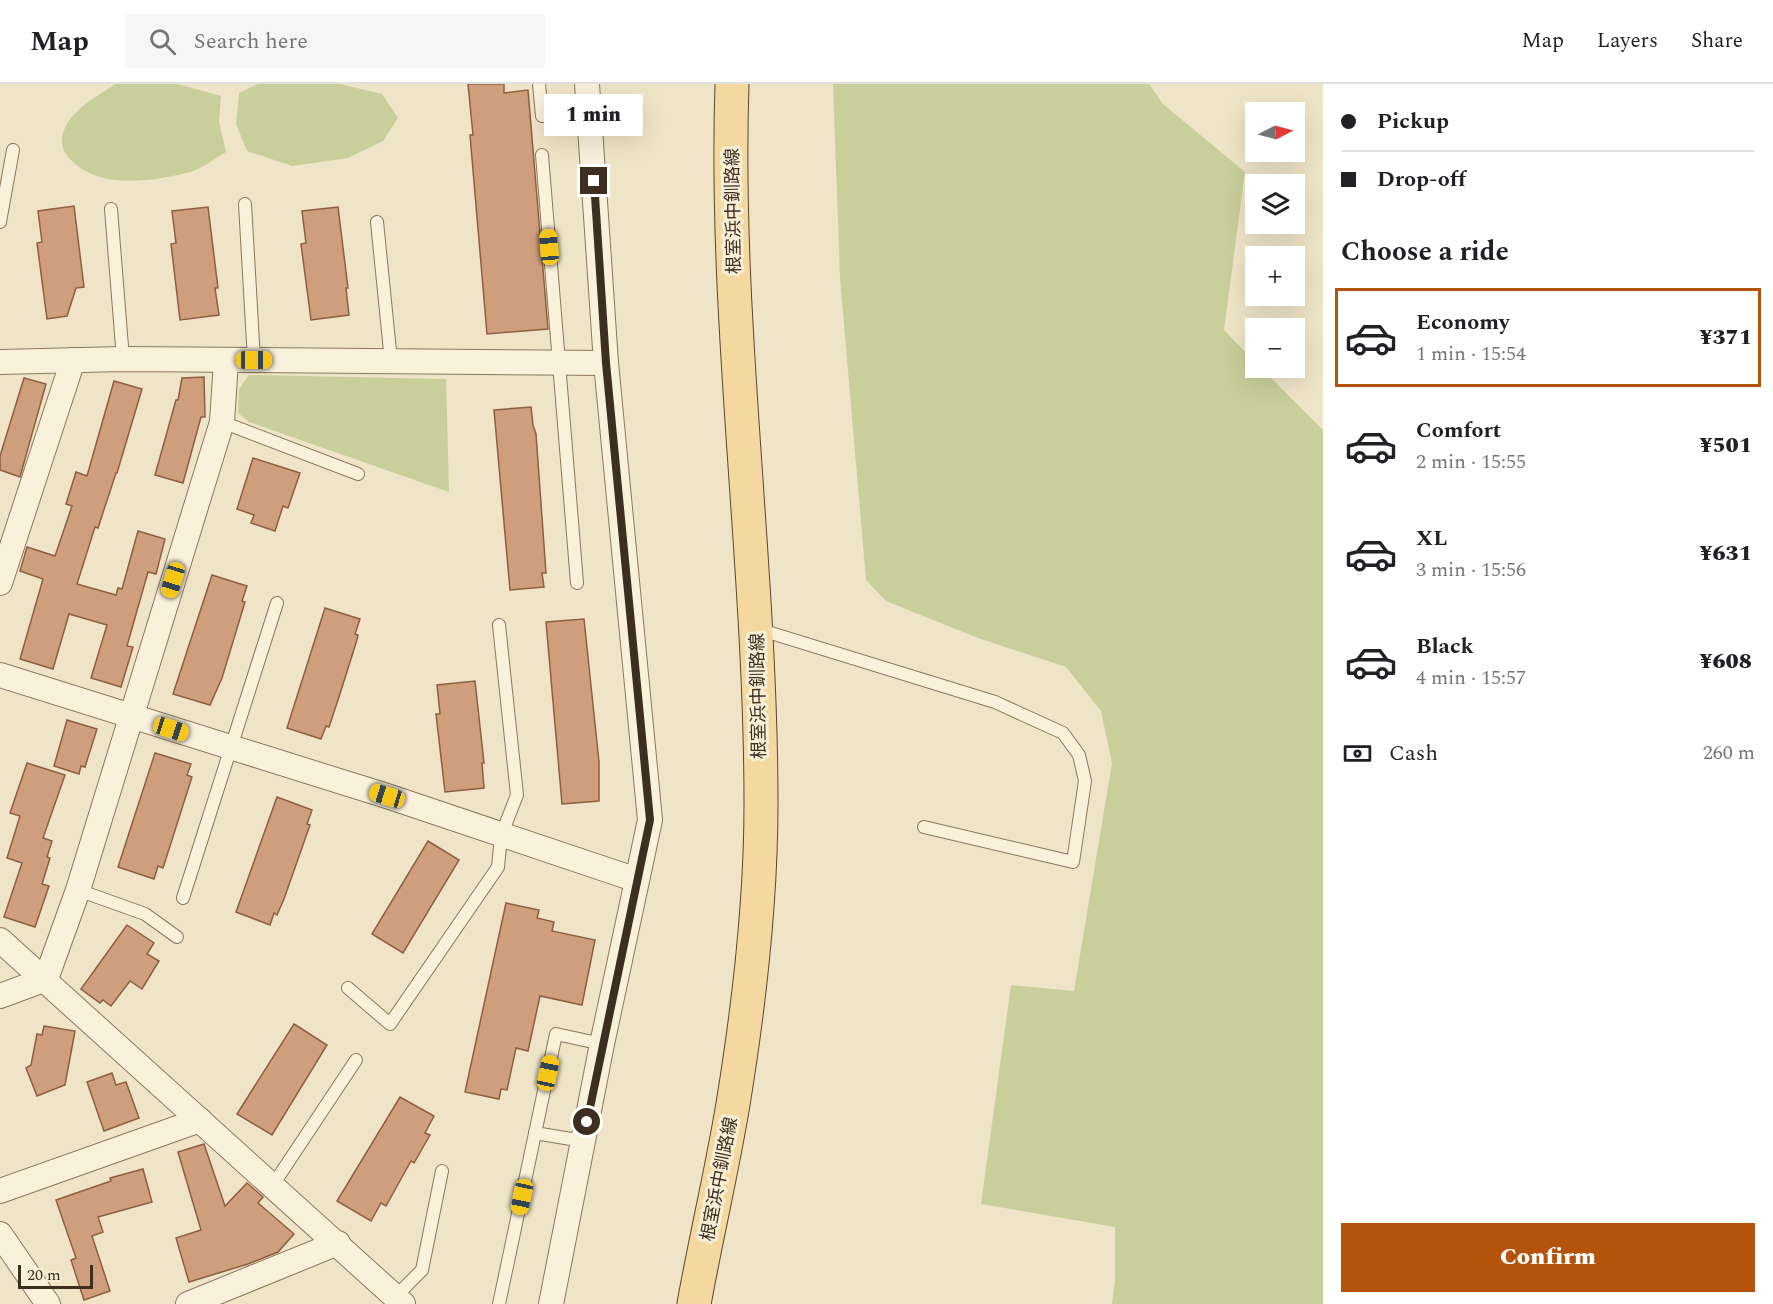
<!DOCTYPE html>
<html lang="en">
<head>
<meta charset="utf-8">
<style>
  body { margin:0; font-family:Spectral,"Noto Sans JP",serif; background:#f6f6f6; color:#202124; height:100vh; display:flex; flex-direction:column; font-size:22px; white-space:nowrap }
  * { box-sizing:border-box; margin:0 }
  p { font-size:20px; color:#757577 }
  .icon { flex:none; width:33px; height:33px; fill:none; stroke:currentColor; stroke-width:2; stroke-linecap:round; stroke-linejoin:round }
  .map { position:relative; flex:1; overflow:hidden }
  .side { display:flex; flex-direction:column; background:#fff; width:450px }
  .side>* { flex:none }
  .guide { display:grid; align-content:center; height:132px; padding:0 18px; background:#fff }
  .needle { width:39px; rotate:84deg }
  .tools { position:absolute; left:1245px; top:18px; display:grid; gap:12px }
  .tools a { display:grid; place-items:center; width:60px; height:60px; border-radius:0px; background:#fff; box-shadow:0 6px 24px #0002; font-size:30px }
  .scale { position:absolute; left:18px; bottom:15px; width:75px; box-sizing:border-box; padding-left:6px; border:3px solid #3d2e20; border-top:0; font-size:16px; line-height:21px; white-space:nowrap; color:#3d2e20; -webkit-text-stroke:4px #f7eed8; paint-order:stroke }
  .end { position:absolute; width:27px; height:27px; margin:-14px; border:8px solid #3d2e20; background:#fff; box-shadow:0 0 0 3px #fff }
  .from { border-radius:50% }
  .bubble { position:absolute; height:42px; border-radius:0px; background:#fff; box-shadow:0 6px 24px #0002; font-size:20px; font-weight:800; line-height:42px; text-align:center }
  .car { position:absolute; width:18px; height:36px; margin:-18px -9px; border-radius:8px; box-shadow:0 0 4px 2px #0007; background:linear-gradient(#f5c518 24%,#345 0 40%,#f5c518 0 76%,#345 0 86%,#f5c518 0) }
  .guide b { display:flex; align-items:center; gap:21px; height:57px; font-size:22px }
  .guide b+b { border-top:2px solid #e0e0e0 }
  .guide i { width:15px; height:15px; background:#202124 }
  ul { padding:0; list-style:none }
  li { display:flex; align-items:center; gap:18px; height:99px; margin:0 12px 9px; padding:0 6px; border:3px solid transparent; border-radius:0px }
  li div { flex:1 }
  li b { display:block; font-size:22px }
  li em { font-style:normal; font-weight:800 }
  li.current { border-color:#b45309 }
  li>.icon { width:54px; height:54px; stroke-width:1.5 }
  h2 { padding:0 18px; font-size:27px; line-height:72px }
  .pay { display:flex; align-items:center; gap:15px; height:66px; padding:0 18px; font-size:22px }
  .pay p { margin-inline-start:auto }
  .cta { display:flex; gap:12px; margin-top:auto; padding:12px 18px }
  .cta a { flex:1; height:69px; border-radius:0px; background:#b45309; color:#fff; font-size:24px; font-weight:800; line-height:69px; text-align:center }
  header { display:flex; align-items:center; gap:36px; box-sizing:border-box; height:84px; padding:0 30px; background:#fff; border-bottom:2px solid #e0e0e0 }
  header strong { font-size:28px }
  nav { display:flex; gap:33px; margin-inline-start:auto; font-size:21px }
  .search { width:420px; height:54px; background:#f6f6f6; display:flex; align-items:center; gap:15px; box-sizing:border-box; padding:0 21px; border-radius:0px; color:#757577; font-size:22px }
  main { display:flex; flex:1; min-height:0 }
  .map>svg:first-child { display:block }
  .green { fill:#c9cf9b }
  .building { fill:#cf9f7d; stroke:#8d5f41; stroke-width:1.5 }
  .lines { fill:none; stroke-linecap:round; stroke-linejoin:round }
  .lane-casing { stroke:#8d765c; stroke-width:14 }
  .street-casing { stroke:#8d765c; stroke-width:26 }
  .primary-casing { stroke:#5b4430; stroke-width:35 }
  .lane { stroke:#faf1dc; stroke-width:12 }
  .street { stroke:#faf1dc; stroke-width:24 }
  .primary { stroke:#f3d9a0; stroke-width:33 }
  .route { stroke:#3d2e20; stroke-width:8 }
  .labels { text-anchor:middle; stroke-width:6; stroke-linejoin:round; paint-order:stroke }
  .street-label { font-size:18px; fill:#3d2e20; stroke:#f7eed8 }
</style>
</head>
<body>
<header>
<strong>Map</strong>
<div class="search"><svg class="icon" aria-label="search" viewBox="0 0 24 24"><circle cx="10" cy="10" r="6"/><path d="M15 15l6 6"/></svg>Search here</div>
<nav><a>Map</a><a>Layers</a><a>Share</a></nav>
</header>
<main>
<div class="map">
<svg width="1323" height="1220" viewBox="0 0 1323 1220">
  <rect width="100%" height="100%" fill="#f0e4c8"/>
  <g class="green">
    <path d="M115,0H178L221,12L219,38L226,68C215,74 202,85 190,88C151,98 93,107 66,70C58,59 63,43 72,33C83,19 101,10 115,0Z"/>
    <polygon points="258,0 340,0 382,10 398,34 383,57 348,74 292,82 247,67 236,40 239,9"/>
    <polygon points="833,0 1149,0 1163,20 1245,88 1224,246 1255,278 1256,284 1261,284 1323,346 1323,1220 1112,1220 1115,1196 1115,1143 981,1120 1011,901 1074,907 1112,679 1101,627 1066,583 978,554 886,517 866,496 840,194"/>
    <polygon points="249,291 446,295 449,408 249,338 238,329 239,305"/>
  </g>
  <g class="building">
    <polygon points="468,0 504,0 504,9 528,6 548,245 487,250 470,51 473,51"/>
    <polygon points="74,122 84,203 76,204 67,232 47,235 37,159 42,158 38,127"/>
    <polygon points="208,123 218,204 215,204 219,231 180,236 171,160 176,159 172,127"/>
    <polygon points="338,123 348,204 346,204 349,231 311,236 301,160 306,159 302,127"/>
    <polygon points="204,293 205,333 201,333 183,399 155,391 176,316 178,316 182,294"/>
    <polygon points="24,294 46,300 20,393 0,386 0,372"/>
    <polygon points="114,297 142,305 117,389 116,389 98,444 95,443 77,500 116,511 118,504 122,505 138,447 165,455 156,490 148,488 127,562 133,563 121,603 91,594 107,541 69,530 53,585 20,575 43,495 20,487 27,463 55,472 72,422 66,420 76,388 87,392"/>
    <polygon points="531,323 533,341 536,350 546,489 542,489 544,503 510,506 494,326"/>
    <polygon points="253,374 300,389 288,424 283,422 275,447 251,439 254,431 237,425"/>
    <polygon points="212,491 247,502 242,517 245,518 222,594 210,621 173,610"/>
    <polygon points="325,524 360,535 355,550 358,551 356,559 338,616 329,643 326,642 321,655 287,644"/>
    <polygon points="584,535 599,678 599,717 562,720 546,538"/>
    <polygon points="475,597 484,679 482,679 484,704 445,708 436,630 440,630 437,601"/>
    <polygon points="67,636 97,645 85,683 81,682 79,690 54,682"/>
    <polygon points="155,669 191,680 187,691 192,693 163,784 158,782 154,795 118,783"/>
    <polygon points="27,679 65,691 43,754 52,757 47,773 50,774 42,800 49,802 35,843 4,833 22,779 7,774 20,732 10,729"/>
    <polygon points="277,713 312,726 307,740 310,741 284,815 277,831 274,829 270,841 236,828"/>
    <polygon points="428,757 459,776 403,869 372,850"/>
    <polygon points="506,819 539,826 537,834 554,838 552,847 595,856 582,921 540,912 528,967 516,964 507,1006 501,1005 499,1015 465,1008"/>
    <polygon points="127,841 154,859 147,870 159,877 142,905 130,897 111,922 103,916 100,919 81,905"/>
    <polygon points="294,940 327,961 272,1051 237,1030"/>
    <polygon points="44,942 75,947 65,1001 37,1012 26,984 31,981 37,950 42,951"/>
    <polygon points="112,989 116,1001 126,998 139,1034 104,1047 87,998"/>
    <polygon points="400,1013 434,1032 425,1049 430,1051 414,1079 411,1077 386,1122 381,1119 371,1137 337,1117"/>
    <polygon points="204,1060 225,1122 247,1099 263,1113 258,1119 294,1150 278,1168 248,1180 189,1198 176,1154 201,1146 178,1068"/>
    <polygon points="143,1085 152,1118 98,1133 103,1148 92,1152 110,1207 84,1216 71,1176 76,1174 56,1116 111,1097 110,1094"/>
  </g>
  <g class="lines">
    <g class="lane-casing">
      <g id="lane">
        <polyline points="539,0 542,32 589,29"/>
        <polyline points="542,71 577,499"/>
        <polyline points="245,120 254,276"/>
        <polyline points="111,125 123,275"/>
        <polyline points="0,138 13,66"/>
        <polyline points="377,138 391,277"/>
        <polyline points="222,338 358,390"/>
        <polyline points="758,545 995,618 1063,649 1079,671 1085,697 1073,778 924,743"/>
        <polyline points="78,806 145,830 177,853"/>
        <polyline points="183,814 277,519"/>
        <polyline points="348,904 390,940 498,783 501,752 517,711 499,541"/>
        <polyline points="535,1049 583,1057"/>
        <polyline points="273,1101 356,976"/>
        <polyline points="395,1213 422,1186 442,1087"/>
        <polyline points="499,1220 556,950 602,960"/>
      </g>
    </g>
    <g class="street-casing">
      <g id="street">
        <polyline points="0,278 123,275 606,279"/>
        <polyline points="0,499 73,276"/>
        <polyline points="0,591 387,712 637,796"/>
        <polyline points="0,856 403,1220"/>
        <polyline points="0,912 46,895 78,806 222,338 226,277"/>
        <polyline points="0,1107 200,1036"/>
        <polyline points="0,1150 48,1220"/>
        <polyline points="188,1220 338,1159"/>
        <polyline points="551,1220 602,960 650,736 606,279 587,0"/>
      </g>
    </g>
    <g class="primary-casing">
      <path id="primary" d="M694,1220C706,1153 722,1087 733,1020C749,922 761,820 761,720C761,480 724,240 732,0"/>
    </g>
    <use href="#lane" class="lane"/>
    <use href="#street" class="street"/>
    <use href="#primary" class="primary"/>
  </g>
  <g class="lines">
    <polyline class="route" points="587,1038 650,736 606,279 594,97"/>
  </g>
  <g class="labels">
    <g class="street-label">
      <text transform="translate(733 127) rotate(-91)" y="6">根室浜中釧路線</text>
      <text transform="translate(758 612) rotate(-91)" y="6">根室浜中釧路線</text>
      <text transform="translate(719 1095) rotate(-79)" y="6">根室浜中釧路線</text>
    </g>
  </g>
</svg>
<div class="tools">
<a><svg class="needle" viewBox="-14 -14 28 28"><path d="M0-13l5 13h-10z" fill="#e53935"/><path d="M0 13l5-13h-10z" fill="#757577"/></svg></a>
<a><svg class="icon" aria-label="layers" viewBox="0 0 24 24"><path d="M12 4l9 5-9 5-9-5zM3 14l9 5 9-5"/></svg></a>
<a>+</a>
<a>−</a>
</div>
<div class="scale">20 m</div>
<i class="end from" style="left:587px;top:1038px"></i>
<i class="end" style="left:594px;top:97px"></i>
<div class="bubble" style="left:544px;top:10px;width:99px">1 min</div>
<i class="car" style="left:549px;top:163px;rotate:355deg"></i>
<i class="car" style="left:254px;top:276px;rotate:90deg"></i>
<i class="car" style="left:173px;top:496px;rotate:197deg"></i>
<i class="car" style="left:171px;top:645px;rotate:108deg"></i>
<i class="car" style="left:387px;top:712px;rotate:287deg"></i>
<i class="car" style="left:548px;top:989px;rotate:12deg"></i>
<i class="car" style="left:522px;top:1113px;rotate:192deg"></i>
</div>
<section class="side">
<div class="guide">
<b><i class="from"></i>Pickup</b>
<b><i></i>Drop-off</b>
</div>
<h2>Choose a ride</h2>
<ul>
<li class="current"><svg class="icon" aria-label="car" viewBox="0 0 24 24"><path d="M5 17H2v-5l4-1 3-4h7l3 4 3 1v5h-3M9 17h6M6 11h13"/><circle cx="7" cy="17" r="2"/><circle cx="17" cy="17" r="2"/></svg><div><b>Economy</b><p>1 min · 15:54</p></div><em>¥371</em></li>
<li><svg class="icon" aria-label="car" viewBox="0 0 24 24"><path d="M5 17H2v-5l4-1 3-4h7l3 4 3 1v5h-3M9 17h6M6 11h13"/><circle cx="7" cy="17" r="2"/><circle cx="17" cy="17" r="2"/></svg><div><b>Comfort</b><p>2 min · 15:55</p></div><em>¥501</em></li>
<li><svg class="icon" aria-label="car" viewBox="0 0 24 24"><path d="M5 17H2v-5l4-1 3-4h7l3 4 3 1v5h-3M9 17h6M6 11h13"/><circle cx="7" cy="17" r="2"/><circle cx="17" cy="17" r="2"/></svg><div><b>XL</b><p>3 min · 15:56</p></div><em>¥631</em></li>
<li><svg class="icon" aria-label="car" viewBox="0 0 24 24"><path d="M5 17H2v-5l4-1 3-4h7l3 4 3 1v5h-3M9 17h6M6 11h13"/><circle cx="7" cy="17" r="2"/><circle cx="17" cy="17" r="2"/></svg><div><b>Black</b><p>4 min · 15:57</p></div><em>¥608</em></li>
</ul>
<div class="pay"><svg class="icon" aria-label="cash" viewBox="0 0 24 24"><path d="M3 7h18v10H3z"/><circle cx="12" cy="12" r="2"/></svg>Cash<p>260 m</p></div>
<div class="cta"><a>Confirm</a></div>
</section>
</main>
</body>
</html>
